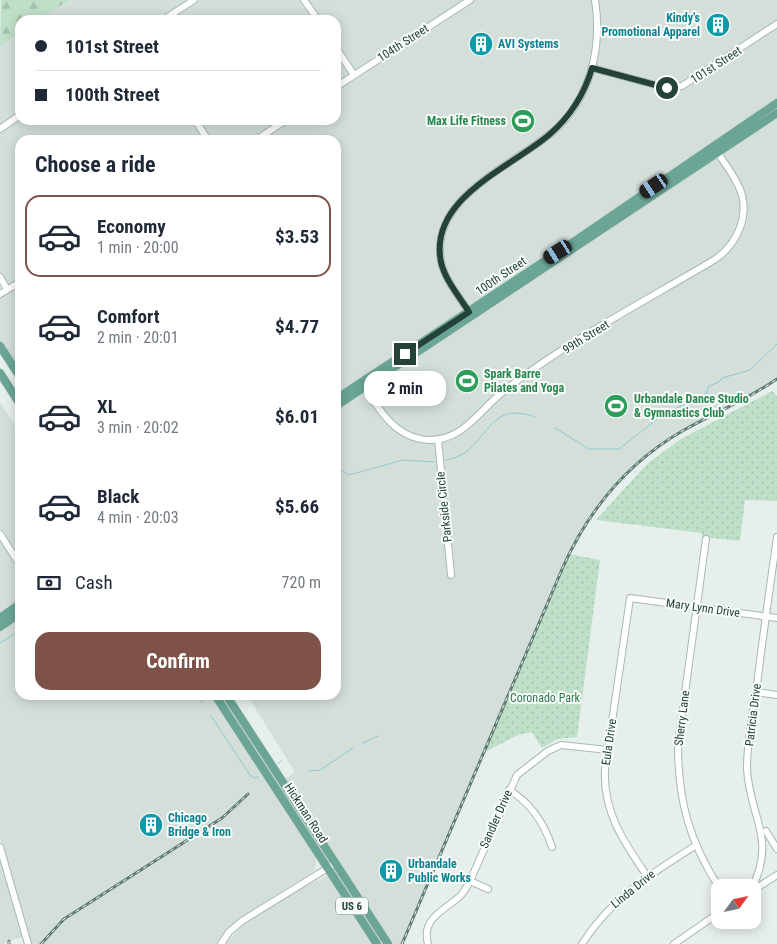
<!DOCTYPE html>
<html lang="en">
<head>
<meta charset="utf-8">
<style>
  body { margin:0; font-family:"Roboto Condensed",sans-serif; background:#f2f2f3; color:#1f2937; height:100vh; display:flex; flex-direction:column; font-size:19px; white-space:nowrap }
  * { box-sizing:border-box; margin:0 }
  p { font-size:16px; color:#747a83 }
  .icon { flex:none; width:28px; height:28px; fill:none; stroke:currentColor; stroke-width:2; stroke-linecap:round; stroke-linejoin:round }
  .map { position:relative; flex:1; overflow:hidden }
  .details { position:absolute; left:15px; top:135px; width:326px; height:565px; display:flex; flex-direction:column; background:#fff; border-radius:15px; box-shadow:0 2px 12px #0003 }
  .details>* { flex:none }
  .guide { position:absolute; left:15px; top:15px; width:326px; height:110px; border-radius:15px; box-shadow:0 2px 12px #0003; display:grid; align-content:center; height:110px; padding:0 20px; background:#fff }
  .needle { width:32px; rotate:57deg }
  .controls { position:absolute; left:711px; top:879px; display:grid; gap:10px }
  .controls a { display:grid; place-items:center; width:50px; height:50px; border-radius:10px; background:#fff; box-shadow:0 2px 12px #0003; font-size:25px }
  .end { position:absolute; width:22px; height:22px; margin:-11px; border:6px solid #24423a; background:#fff; box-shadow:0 0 0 2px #fff }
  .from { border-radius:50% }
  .bubble { position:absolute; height:35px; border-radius:15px; background:#fff; box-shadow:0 2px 12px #0003; font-size:16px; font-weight:700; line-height:35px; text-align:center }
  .car { position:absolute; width:15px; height:30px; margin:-15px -8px; border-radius:6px; box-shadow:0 0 4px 1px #0007; background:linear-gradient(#222 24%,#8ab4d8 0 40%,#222 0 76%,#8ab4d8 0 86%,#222 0) }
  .guide b { display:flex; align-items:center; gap:18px; height:48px; font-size:19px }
  .guide b+b { border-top:1px solid #e0e1e3 }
  .guide i { width:12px; height:12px; background:#1f2937 }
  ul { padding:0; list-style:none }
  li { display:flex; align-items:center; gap:15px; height:82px; margin:0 10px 8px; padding:0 10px; border:2px solid transparent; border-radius:15px }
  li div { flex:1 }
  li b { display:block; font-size:19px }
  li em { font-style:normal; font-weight:700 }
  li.current { border-color:#7f5249 }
  li>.icon { width:45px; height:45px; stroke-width:1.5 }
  h2 { padding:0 20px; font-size:22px; line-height:60px }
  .pay { display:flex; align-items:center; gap:12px; height:55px; padding:0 20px; font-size:19px }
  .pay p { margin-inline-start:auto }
  .cta { display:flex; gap:10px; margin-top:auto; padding:10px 20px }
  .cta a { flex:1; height:58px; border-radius:15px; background:#7f5249; color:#fff; font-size:20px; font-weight:700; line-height:58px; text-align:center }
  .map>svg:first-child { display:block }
  .built { fill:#d4dfda }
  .grass { fill:url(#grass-dots) }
  .forest { fill:url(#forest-firs) }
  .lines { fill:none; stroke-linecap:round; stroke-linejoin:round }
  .stream { stroke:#8ec9d4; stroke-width:1 }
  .minor-casing { stroke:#a8b8b2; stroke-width:8 }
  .major-casing { stroke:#c2cac8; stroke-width:9 }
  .minor { stroke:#fff; stroke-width:6 }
  .major { stroke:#6aa596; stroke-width:8 }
  .rail-casing { stroke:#5f7d75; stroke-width:3 }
  .rail { stroke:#f7fbf9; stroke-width:1; stroke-dasharray:4; stroke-linecap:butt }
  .route { stroke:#24423a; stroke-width:6 }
  .labels { text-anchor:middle; stroke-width:4; stroke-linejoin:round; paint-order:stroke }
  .shield { fill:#f7fbf9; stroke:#637a73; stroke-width:1 }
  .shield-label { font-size:11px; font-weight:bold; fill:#24423a }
  .culture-label { font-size:12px; font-weight:bold; fill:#0d838f; stroke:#f7fbf9; text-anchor:start }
  .street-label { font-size:12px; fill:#24423a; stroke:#f7fbf9 }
  .leisure-label { font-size:12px; font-weight:bold; fill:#27864d; stroke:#f7fbf9; text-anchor:start }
  .park-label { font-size:12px; fill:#2d7a4b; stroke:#f7fbf9 }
</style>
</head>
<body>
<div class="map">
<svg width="777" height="944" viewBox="0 0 777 944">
  <defs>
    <pattern id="grass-dots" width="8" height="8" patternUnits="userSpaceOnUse" patternTransform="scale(1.25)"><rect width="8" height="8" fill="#bfe0c8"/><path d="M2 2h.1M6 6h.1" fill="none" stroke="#a4c1ad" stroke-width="1.8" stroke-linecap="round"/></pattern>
    <pattern id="forest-firs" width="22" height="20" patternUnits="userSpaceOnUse" patternTransform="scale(1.25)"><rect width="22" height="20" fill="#bfe0c8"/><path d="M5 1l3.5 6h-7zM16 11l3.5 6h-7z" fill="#a4c1ad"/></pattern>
  </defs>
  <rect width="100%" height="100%" fill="#e6efeb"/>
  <g class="built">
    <polygon points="69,0 777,0 777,103 336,399 336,140 20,140 20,377 0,346 0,294 7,289 0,277 0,46 20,33 20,120 336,120 336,20 39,20"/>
    <polygon points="777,113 777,379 754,394 684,430 652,451 614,485 587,520 563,567 402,944 388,944 282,781 295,772 247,695 336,695 336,406"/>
    <polygon points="0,402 20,433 20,559 0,528"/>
    <polygon points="0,540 20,574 20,600 0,615"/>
    <polygon points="20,616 20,695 209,695 221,709 283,802 316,859 315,870 237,921 226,931 218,944 31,944 0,838 0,631"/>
    <polygon points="0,858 23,937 5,942 5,944 0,944"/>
    <polygon points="326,876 331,878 375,944 225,944 244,924 285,897"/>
  </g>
  <g class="grass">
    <polygon points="772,391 777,396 777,501 745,500 740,541 702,537 702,533 596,520 646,465 679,440"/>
    <polygon points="569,554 600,560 577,737 557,739 542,748 532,732 518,735 483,753"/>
  </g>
  <polygon class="forest" points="1,0 69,0 39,20 20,20 20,33 0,46"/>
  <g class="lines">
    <g class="stream">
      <polyline points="555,428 589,449 619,449 661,416 707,393 708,387 720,381 722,378 750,370 777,344"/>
      <path d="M446,460C490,453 483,398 535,417"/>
      <polyline points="336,467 349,475 403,460 434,462"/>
      <polyline points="0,643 20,630"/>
      <polyline points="197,695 203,703"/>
      <polyline points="211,716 250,775 254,778 258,777"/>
      <polyline points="363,743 378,736"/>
      <polyline points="278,764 282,760"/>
      <polyline points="309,771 320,770 353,748"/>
    </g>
    <g class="minor-casing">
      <g id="minor">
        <polyline points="304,0 318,20"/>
        <polyline points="163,20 194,0"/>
        <polyline points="336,48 354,75"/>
        <polyline points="592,68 667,88 682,86 777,24"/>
        <polyline points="336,87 470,0"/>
        <polyline points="195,120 208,140"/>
        <polyline points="0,129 20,115"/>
        <polyline points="256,140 286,120"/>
        <polyline points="0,277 7,289"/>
        <polyline points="0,294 20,282"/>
        <path d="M470,314C460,297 445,281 441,261C429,192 524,163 561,124C592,91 602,45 595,0"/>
        <path d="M362,383C378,408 394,438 428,440C464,441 479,410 505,390C568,341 645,301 714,260C738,244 752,213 738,185C732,172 723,161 715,149"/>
        <polyline points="438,439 451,575"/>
        <polyline points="0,534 20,565"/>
        <path d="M706,539L678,744C678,801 689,841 720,889"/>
        <polyline points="756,692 777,695"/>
        <path d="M509,790C531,803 544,823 552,847"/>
        <polyline points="766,831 777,849"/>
        <polyline points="0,847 28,944"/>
        <path d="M647,876C624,842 603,813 605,770L630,598L777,618"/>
        <polyline points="470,881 488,889"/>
        <path d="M752,888C777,837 749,817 747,768C747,740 753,712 757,685C763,636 770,586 777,537"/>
        <polyline points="752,891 777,875"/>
        <polyline points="221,944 229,932 242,921 331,866"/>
        <path d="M428,944C421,919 443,911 459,897C464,893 467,886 470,881L517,775L548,751L561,745L608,750"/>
        <path d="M582,944C610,899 652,873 695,846"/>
        <polyline points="674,944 720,912"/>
      </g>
    </g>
    <g class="major-casing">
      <g id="major">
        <polyline points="0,346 20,377"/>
        <polyline points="0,373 20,404"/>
        <polyline points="336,399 566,247 777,103"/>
        <polyline points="336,406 777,113"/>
        <polyline points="0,618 20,604"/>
        <polyline points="0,627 20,613"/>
        <polyline points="215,695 377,944"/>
        <polyline points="226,695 388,944"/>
      </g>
    </g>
    <use href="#minor" class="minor"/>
    <use href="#major" class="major"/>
    <g class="rail-casing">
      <g id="rail">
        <polyline points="9,941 9,944"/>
        <polyline points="41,944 64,919 222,818 248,794"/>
        <path d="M402,944L563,567C589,509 628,462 684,430C715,413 748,399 777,379"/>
      </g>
    </g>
    <use href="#rail" class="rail"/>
  </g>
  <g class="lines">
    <path class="route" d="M405,354L469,312C459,296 445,280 441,262C428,198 512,167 550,134C570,117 585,93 592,68L667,88"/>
  </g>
  <defs>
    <g id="building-disc" transform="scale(1.25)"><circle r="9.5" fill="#0f9aa8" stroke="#f7fbf9"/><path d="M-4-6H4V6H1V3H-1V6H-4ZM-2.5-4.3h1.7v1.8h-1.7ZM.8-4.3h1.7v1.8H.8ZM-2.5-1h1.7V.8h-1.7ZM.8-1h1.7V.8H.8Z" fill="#fff"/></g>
    <g id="stadium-disc" transform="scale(1.25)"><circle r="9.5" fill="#2e9e5b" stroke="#f7fbf9"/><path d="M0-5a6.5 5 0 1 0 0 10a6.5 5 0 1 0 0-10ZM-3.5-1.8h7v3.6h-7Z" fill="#fff"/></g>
  </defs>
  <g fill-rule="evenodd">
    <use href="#building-disc" x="718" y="25"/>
    <use href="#building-disc" x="481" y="44"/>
    <use href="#stadium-disc" x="523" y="121"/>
    <use href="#stadium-disc" x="467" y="381"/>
    <use href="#stadium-disc" x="616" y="406"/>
    <use href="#building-disc" x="151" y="825"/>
    <use href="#building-disc" x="391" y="871"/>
  </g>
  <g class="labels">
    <rect class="shield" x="336" y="897.5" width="32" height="17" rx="4"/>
    <g class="shield-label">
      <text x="352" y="910">US 6</text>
    </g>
    <g class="culture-label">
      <text x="700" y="22" text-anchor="end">Kindy's<tspan x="700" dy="14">Promotional Apparel</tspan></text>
      <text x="498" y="48">AVI Systems</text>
      <text x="168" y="822">Chicago<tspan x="168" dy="14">Bridge &amp; Iron</tspan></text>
      <text x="408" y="868">Urbandale<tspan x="408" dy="14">Public Works</tspan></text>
    </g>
    <g class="street-label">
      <text transform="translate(403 43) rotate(-33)" y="4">104th Street</text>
      <text transform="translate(716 65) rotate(-33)" y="4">101st Street</text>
      <text transform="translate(501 276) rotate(-34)" y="4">100th Street</text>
      <text transform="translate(586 337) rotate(-32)" y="4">99th Street</text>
      <text transform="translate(444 507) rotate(-96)" y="4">Parkside Circle</text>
      <text transform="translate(703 608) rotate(8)" y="4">Mary Lynn Drive</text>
      <text transform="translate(753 715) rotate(-83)" y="4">Patricia Drive</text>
      <text transform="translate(682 718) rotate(-83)" y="4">Sherry Lane</text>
      <text transform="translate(609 742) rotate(-82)" y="4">Eula Drive</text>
      <text transform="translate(306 813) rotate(57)" y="4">Hickman Road</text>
      <text transform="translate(496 819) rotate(-66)" y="4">Sandler Drive</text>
      <text transform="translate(633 889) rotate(-39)" y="4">Linda Drive</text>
    </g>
    <g class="leisure-label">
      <text x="506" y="125" text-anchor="end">Max Life Fitness</text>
      <text x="484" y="378">Spark Barre<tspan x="484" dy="14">Pilates and Yoga</tspan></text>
      <text x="634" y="403">Urbandale Dance Studio<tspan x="634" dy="14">&amp; Gymnastics Club</tspan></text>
    </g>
    <g class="park-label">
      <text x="545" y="702">Coronado Park</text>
    </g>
  </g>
</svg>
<div class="controls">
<a><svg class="needle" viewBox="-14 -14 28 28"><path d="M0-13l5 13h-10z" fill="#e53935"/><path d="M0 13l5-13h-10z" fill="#747a83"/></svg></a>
</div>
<i class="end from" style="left:667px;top:88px"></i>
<i class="end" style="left:405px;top:354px"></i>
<div class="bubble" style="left:364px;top:371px;width:82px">2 min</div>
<i class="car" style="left:654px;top:186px;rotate:236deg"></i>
<i class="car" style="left:558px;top:252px;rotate:237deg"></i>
<div class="guide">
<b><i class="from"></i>101st Street</b>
<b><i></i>100th Street</b>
</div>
<section class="details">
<h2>Choose a ride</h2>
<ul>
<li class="current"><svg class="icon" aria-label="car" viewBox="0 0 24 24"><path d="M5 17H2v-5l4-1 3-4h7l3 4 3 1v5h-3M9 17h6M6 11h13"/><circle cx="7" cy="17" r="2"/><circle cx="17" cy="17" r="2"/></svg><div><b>Economy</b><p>1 min · 20:00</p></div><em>$3.53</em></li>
<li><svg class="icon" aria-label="car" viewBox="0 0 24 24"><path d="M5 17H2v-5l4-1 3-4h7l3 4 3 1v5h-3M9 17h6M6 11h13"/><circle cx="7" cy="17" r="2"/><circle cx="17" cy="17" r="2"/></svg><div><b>Comfort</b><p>2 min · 20:01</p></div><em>$4.77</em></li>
<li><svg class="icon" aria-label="car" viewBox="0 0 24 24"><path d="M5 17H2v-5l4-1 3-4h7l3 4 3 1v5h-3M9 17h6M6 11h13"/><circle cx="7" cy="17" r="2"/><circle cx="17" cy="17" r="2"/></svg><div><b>XL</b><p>3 min · 20:02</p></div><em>$6.01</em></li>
<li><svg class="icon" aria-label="car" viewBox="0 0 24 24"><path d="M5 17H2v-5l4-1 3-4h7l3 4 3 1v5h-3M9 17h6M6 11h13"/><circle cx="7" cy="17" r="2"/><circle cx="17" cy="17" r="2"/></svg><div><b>Black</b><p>4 min · 20:03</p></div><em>$5.66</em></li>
</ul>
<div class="pay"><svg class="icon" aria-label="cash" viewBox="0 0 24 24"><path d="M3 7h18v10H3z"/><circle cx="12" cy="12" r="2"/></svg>Cash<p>720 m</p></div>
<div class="cta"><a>Confirm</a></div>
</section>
</div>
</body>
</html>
